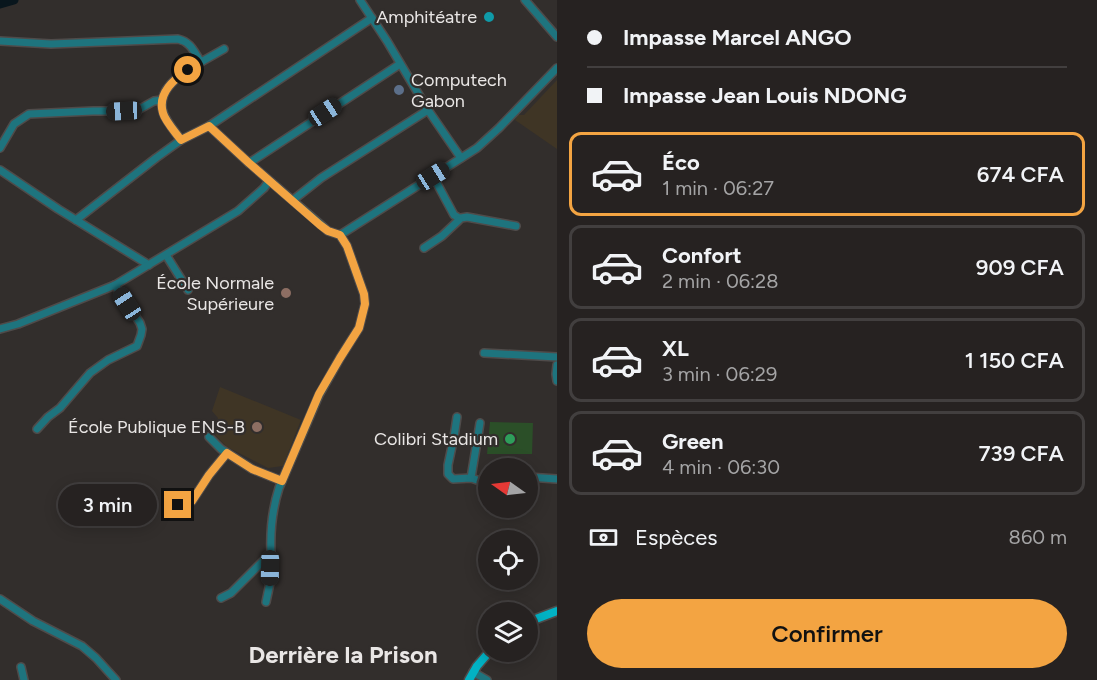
<!DOCTYPE html>
<html lang="fr">
<head>
<meta charset="utf-8">
<style>
  body { margin:0; font-family:Figtree,sans-serif; background:#2e2a2a; color:#f1f3f6; height:100vh; display:flex; flex-direction:column; font-size:22px; white-space:nowrap }
  * { box-sizing:border-box; margin:0 }
  p { font-size:20px; color:#a4a4a5 }
  .icon { flex:none; width:33px; height:33px; fill:none; stroke:currentColor; stroke-width:2; stroke-linecap:round; stroke-linejoin:round }
  .map { position:relative; flex:1; overflow:hidden }
  .side { display:flex; flex-direction:column; background:#262221; width:540px }
  .side>* { flex:none }
  .banner { display:grid; align-content:center; height:132px; padding:0 30px; background:#262221 }
  .needle { width:39px; rotate:284deg }
  .tools { position:absolute; left:478px; top:458px; display:grid; gap:12px }
  .tools a { display:grid; place-items:center; width:60px; height:60px; border-radius:50%; background:#262221; box-shadow:0 3px 15px #0003,0 0 0 2px #423f3f; font-size:30px }
  .end { position:absolute; width:27px; height:27px; margin:-14px; border:8px solid #f3a442; background:#111; box-shadow:0 0 0 3px #111 }
  .from { border-radius:50% }
  .bubble { position:absolute; height:42px; border-radius:21px; background:#262221; box-shadow:0 3px 15px #0003,0 0 0 2px #423f3f; font-size:20px; font-weight:600; line-height:42px; text-align:center }
  .car { position:absolute; width:18px; height:36px; margin:-18px -9px; border-radius:8px; box-shadow:0 0 4px 2px #0007; background:linear-gradient(#222 24%,#8ab4d8 0 40%,#222 0 76%,#8ab4d8 0 86%,#222 0) }
  .banner b { display:flex; align-items:center; gap:21px; height:57px; font-size:22px }
  .banner b+b { border-top:2px solid #423f3f }
  .banner i { width:15px; height:15px; background:#f1f3f6 }
  ul { padding:0; list-style:none }
  li { display:flex; align-items:center; gap:18px; height:84px; margin:0 12px 9px; padding:0 18px; border:3px solid #423f3f; border-radius:12px }
  li div { flex:1 }
  li b { display:block; font-size:22px }
  li em { font-style:normal; font-weight:600 }
  li.on { border-color:#f3a442 }
  li>.icon { width:54px; height:54px; stroke-width:1.5 }
  .pay { display:flex; align-items:center; gap:15px; height:66px; padding:0 30px; font-size:22px }
  .pay p { margin-inline-start:auto }
  .action { display:flex; gap:12px; margin-top:auto; padding:12px 30px }
  .action a { flex:1; height:69px; border-radius:36px; background:#f3a442; color:#111; font-size:24px; font-weight:600; line-height:69px; text-align:center }
  main { display:flex; flex:1; min-height:0 }
  .map>svg:first-child { display:block }
  .education { fill:#3f3525 }
  .green { fill:#2b4f28 }
  .lines { fill:none; stroke-linecap:round; stroke-linejoin:round }
  .river { stroke:#09161d; stroke-width:9 }
  .minor-casing { stroke:#4f4b4a; stroke-width:10 }
  .major-casing { stroke:#4f4b4a; stroke-width:11 }
  .minor { stroke:#1e747e; stroke-width:7 }
  .major { stroke:#02b2c4; stroke-width:8 }
  .route { stroke:#f3a442; stroke-width:8 }
  .culture-dot { fill:#0f9aa8; stroke:#322e2c; stroke-width:2 }
  .service-dot { fill:#5c6f8a; stroke:#322e2c; stroke-width:2 }
  .education-dot { fill:#8d6e63; stroke:#322e2c; stroke-width:2 }
  .leisure-dot { fill:#2e9e5b; stroke:#322e2c; stroke-width:2 }
  .labels { text-anchor:middle; stroke-width:4.5; stroke-linejoin:round; paint-order:stroke }
  .poi-label { font-size:18px; fill:#e9e6e5; stroke:#322e2c; text-anchor:end }
  .district-label { font-size:24px; font-weight:bold; fill:#e9e6e5; stroke:#322e2c }
</style>
</head>
<body>
<main>
<div class="map">
<svg width="557" height="680" viewBox="0 0 557 680">
  <rect width="100%" height="100%" fill="#322e2c"/>
  <g class="education">
    <polygon points="557,80 557,149 515,120 518,115 524,115"/>
    <polygon points="220,387 301,420 283,466 268,468 227,447 214,434 218,418 212,411"/>
  </g>
  <polygon class="green" points="490,422 533,423 532,454 487,454"/>
  <g class="lines">
    <polyline class="river" points="0,4 14,0"/>
    <g class="minor-casing">
      <g id="minor">
        <polyline points="360,0 387,41 428,110 461,158"/>
        <polyline points="525,0 557,37"/>
        <path d="M0,41L51,44L178,39C191,42 194,52 201,62C184,73 156,87 163,112C165,120 176,133 181,140"/>
        <polyline points="201,62 224,49"/>
        <polyline points="209,126 249,163 320,224 328,231 340,235"/>
        <polyline points="0,148 14,124 29,114 93,111 131,111 138,110 154,101 162,100"/>
        <polyline points="249,163 400,64"/>
        <polyline points="0,170 58,209 149,265"/>
        <polyline points="433,176 454,215 459,218"/>
        <polyline points="293,200 321,178 428,110"/>
        <polyline points="461,218 467,217 516,226"/>
        <polyline points="76,220 156,158 181,140 209,126 372,18"/>
        <polyline points="340,235 477,148 499,128 557,68"/>
        <polyline points="424,248 442,236 459,220"/>
        <polyline points="166,255 188,290"/>
        <polyline points="0,329 18,324 115,285 238,211 264,188 269,181"/>
        <polyline points="484,353 557,357"/>
        <polyline points="557,365 556,374 557,381"/>
        <polyline points="457,417 454,437 448,465 448,474 453,479 471,478 480,481 489,479"/>
        <polyline points="37,429 48,417 60,408 90,373 108,360 137,346 141,335 142,329 140,323 115,285"/>
        <polyline points="209,437 221,449 252,469 282,481"/>
        <polyline points="528,477 557,479"/>
        <polyline points="471,478 480,423"/>
        <polyline points="178,505 186,505 192,501 209,475 227,453"/>
        <path d="M221,598L231,593L271,553C270,530 272,510 279,488L319,395L340,358L359,328L365,304L364,294L347,246L340,235"/>
        <polyline points="0,599 33,621 82,646 96,658 116,680"/>
        <polyline points="266,602 270,583 271,553"/>
        <polyline points="21,667 24,680"/>
        <polyline points="473,672 487,680"/>
      </g>
    </g>
    <g class="major-casing">
      <g id="major">
        <polyline points="528,622 557,611"/>
        <polyline points="469,680 477,666 490,651"/>
      </g>
    </g>
    <use href="#minor" class="minor"/>
    <use href="#major" class="major"/>
  </g>
  <g class="lines">
    <path class="route" d="M178,505H186L192,501L209,475L227,453L252,469L282,481L319,394L340,358L359,328L365,304L364,294L347,246L340,235L328,231L320,225L249,163L209,126L181,140C176,133 165,121 163,113C157,94 174,79 188,70"/>
  </g>
  <circle class="culture-dot" cx="489" cy="17" r="6"/>
  <circle class="service-dot" cx="399" cy="90" r="6"/>
  <g class="education-dot">
    <circle cx="286" cy="293" r="6"/>
    <circle cx="257" cy="427" r="6"/>
  </g>
  <circle class="leisure-dot" cx="510" cy="439" r="6"/>
  <g class="labels">
    <g class="poi-label">
      <text x="477" y="23">Amphitéatre</text>
      <text x="411" y="86" text-anchor="start">Computech<tspan x="411" dy="21">Gabon</tspan></text>
      <text x="274" y="289">École Normale<tspan x="274" dy="21">Supérieure</tspan></text>
      <text x="245" y="433">École Publique ENS-B</text>
      <text x="498" y="445">Colibri Stadium</text>
    </g>
    <g class="district-label">
      <text x="343" y="663">Derrière la Prison</text>
    </g>
  </g>
</svg>
<div class="tools">
<a><svg class="needle" viewBox="-14 -14 28 28"><path d="M0-13l5 13h-10z" fill="#e53935"/><path d="M0 13l5-13h-10z" fill="#a4a4a5"/></svg></a>
<a><svg class="icon" aria-label="locate" viewBox="0 0 24 24"><circle cx="12" cy="12" r="6"/><path d="M12 2v4M12 18v4M2 12h4M18 12h4"/></svg></a>
<a><svg class="icon" aria-label="layers" viewBox="0 0 24 24"><path d="M12 4l9 5-9 5-9-5zM3 14l9 5 9-5"/></svg></a>
</div>
<i class="end from" style="left:188px;top:70px"></i>
<i class="end" style="left:178px;top:505px"></i>
<div class="bubble" style="left:58px;top:484px;width:99px">3 min</div>
<i class="car" style="left:124px;top:111px;rotate:267deg"></i>
<i class="car" style="left:325px;top:112px;rotate:57deg"></i>
<i class="car" style="left:433px;top:176px;rotate:58deg"></i>
<i class="car" style="left:127px;top:304px;rotate:327deg"></i>
<i class="car" style="left:270px;top:568px;rotate:181deg"></i>
</div>
<section class="side">
<div class="banner">
<b><i class="from"></i>Impasse Marcel ANGO</b>
<b><i></i>Impasse Jean Louis NDONG</b>
</div>
<ul>
<li class="on"><svg class="icon" aria-label="car" viewBox="0 0 24 24"><path d="M5 17H2v-5l4-1 3-4h7l3 4 3 1v5h-3M9 17h6M6 11h13"/><circle cx="7" cy="17" r="2"/><circle cx="17" cy="17" r="2"/></svg><div><b>Éco</b><p>1 min · 06:27</p></div><em>674 CFA</em></li>
<li><svg class="icon" aria-label="car" viewBox="0 0 24 24"><path d="M5 17H2v-5l4-1 3-4h7l3 4 3 1v5h-3M9 17h6M6 11h13"/><circle cx="7" cy="17" r="2"/><circle cx="17" cy="17" r="2"/></svg><div><b>Confort</b><p>2 min · 06:28</p></div><em>909 CFA</em></li>
<li><svg class="icon" aria-label="car" viewBox="0 0 24 24"><path d="M5 17H2v-5l4-1 3-4h7l3 4 3 1v5h-3M9 17h6M6 11h13"/><circle cx="7" cy="17" r="2"/><circle cx="17" cy="17" r="2"/></svg><div><b>XL</b><p>3 min · 06:29</p></div><em>1 150 CFA</em></li>
<li><svg class="icon" aria-label="car" viewBox="0 0 24 24"><path d="M5 17H2v-5l4-1 3-4h7l3 4 3 1v5h-3M9 17h6M6 11h13"/><circle cx="7" cy="17" r="2"/><circle cx="17" cy="17" r="2"/></svg><div><b>Green</b><p>4 min · 06:30</p></div><em>739 CFA</em></li>
</ul>
<div class="pay"><svg class="icon" aria-label="cash" viewBox="0 0 24 24"><path d="M3 7h18v10H3z"/><circle cx="12" cy="12" r="2"/></svg>Espèces<p>860 m</p></div>
<div class="action"><a>Confirmer</a></div>
</section>
</main>
</body>
</html>
